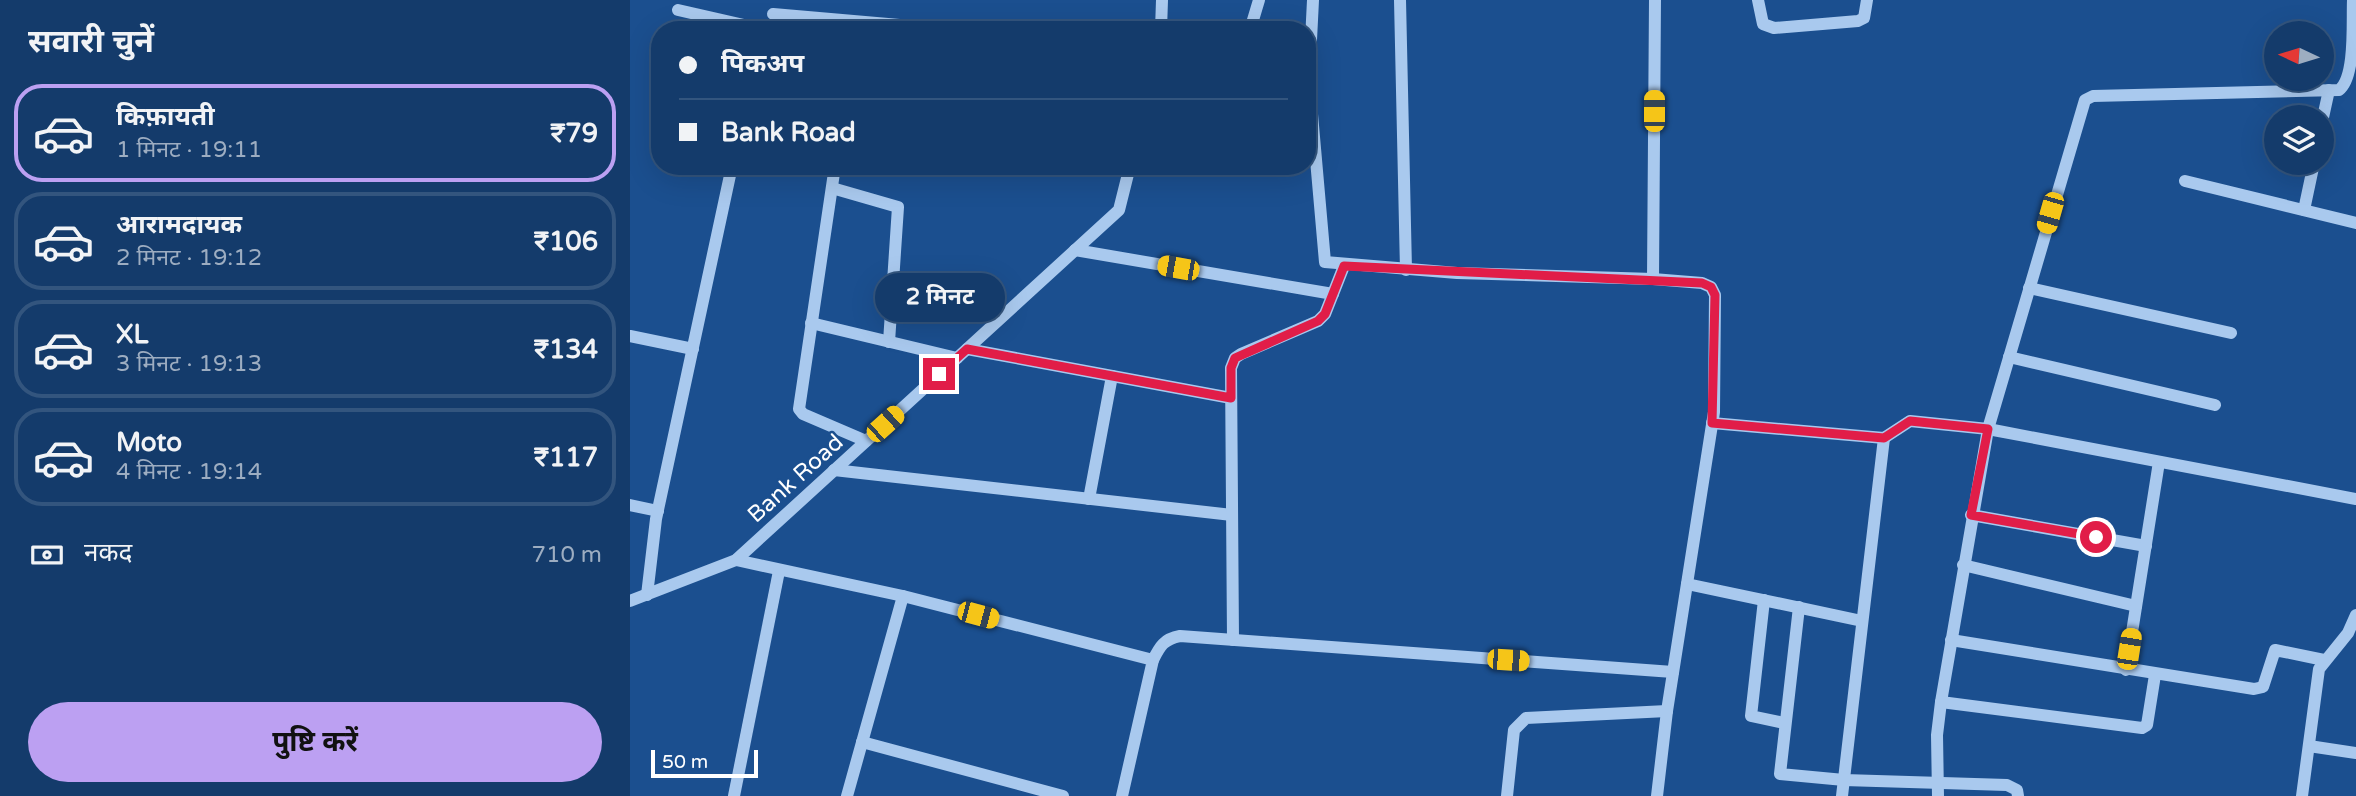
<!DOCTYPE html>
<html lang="hi">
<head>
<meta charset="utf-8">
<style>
  body { margin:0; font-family:"Varela Round","Noto Sans Devanagari",sans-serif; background:#214673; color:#f1f3f6; height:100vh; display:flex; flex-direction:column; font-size:26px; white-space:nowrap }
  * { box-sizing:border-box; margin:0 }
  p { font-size:23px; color:#9dadc1 }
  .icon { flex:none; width:38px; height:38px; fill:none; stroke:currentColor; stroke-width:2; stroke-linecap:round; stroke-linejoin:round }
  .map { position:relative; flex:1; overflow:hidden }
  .drawer { display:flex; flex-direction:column; background:#143b6b; width:630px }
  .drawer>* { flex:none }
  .hud { position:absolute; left:21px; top:21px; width:665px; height:154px; border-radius:28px; box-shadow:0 7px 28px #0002,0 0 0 2px #33557e; display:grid; align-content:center; height:154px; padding:0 28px; background:#143b6b }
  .needle { width:46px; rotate:274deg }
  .controls { position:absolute; left:1634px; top:21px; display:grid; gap:14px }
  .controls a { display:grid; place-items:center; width:70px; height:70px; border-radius:50%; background:#143b6b; box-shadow:0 7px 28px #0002,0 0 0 2px #33557e; font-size:35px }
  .scale { position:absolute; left:21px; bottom:18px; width:107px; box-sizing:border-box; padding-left:7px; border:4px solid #fff; border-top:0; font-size:19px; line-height:24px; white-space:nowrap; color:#fff; -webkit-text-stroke:5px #1b4f8f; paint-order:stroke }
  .end { position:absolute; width:32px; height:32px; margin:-16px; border:9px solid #e11d48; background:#fff; box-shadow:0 0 0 4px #fff }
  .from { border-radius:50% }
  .bubble { position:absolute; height:49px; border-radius:24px; background:#143b6b; box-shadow:0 7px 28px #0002,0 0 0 2px #33557e; font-size:23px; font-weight:700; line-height:49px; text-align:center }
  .car { position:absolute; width:21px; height:42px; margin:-21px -10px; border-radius:9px; box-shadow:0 0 5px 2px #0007; background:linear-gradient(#f5c518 24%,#345 0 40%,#f5c518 0 76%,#345 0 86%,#f5c518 0) }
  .hud b { display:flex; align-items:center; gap:24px; height:66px; font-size:26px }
  .hud b+b { border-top:2px solid #33557e }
  .hud i { width:18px; height:18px; background:#f1f3f6 }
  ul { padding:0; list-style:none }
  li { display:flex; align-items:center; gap:21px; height:98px; margin:0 14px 10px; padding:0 14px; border:4px solid #33557e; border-radius:28px }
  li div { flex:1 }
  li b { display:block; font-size:26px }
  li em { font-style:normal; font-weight:700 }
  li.on { border-color:#bca0f2 }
  li>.icon { width:63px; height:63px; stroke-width:1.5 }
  h2 { padding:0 28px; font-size:32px; line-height:84px }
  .pay { display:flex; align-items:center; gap:18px; height:77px; padding:0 28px; font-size:26px }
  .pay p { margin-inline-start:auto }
  .button { display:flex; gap:14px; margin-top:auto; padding:14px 28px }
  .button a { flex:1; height:80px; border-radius:42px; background:#bca0f2; color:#111; font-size:28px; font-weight:700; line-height:80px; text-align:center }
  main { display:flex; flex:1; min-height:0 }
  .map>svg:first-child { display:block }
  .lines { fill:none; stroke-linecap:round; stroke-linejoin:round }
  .minor { stroke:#a9c9ee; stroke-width:12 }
  .route { stroke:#e11d48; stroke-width:9 }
  .labels { text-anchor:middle; stroke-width:5; stroke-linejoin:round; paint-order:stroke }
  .street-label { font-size:23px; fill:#fff; stroke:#1b4f8f }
</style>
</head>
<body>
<main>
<section class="drawer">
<h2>सवारी चुनें</h2>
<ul>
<li class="on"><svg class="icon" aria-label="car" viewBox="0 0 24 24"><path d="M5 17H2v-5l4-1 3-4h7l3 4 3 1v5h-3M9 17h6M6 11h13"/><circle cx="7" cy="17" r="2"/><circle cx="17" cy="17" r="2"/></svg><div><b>किफ़ायती</b><p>1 मिनट · 19:11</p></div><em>₹79</em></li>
<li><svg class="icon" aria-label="car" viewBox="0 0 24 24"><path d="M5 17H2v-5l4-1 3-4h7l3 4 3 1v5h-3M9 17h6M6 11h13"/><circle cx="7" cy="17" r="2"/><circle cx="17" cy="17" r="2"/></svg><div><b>आरामदायक</b><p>2 मिनट · 19:12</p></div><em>₹106</em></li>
<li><svg class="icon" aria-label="car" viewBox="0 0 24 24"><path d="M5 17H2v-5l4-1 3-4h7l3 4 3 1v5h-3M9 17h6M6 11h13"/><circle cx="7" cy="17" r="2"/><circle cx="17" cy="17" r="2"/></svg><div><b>XL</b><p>3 मिनट · 19:13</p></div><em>₹134</em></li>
<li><svg class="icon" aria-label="car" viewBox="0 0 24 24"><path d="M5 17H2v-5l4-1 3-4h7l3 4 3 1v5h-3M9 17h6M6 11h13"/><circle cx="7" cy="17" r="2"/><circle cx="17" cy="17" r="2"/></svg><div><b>Moto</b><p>4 मिनट · 19:14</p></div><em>₹117</em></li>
</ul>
<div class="pay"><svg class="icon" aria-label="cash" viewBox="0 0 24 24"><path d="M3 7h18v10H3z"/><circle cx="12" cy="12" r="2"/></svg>नकद<p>710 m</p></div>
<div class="button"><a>पुष्टि करें</a></div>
</section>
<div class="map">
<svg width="1726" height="796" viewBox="0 0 1726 796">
  <rect width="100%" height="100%" fill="#1b4f8f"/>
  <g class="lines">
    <g class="minor">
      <polyline points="683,0 679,80 695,262 827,273 1023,279 1072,283 1081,287 1085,295 1084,412 1037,711 896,718 884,730 877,796"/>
      <polyline points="770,0 776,270"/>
      <polyline points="1128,0 1133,24 1144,28 1228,21 1234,18 1237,0"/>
      <polyline points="48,10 135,30"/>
      <polyline points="143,14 327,30"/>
      <polyline points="531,30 532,0"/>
      <polyline points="620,30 629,0"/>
      <polyline points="1692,122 1699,90"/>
      <polyline points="205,166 169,409 173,414 236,441"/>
      <polyline points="1555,181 1726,223"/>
      <polyline points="202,188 268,207 259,342"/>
      <polyline points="1674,210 1684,163"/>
      <polyline points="445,250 703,294"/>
      <polyline points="1023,279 1025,0"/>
      <polyline points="1399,288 1601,333"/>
      <polyline points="181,323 327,358"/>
      <polyline points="0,336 63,349"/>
      <polyline points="337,349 601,398"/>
      <polyline points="1379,357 1585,405"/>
      <polyline points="1082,423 1254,438 1280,421 1358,429 1726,499"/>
      <polyline points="204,470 602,515"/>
      <polyline points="459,499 482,376"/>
      <polyline points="0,505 28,511"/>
      <polyline points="1341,515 1516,546"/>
      <polyline points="106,560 273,596 217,796"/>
      <polyline points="1333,565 1506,606"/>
      <polyline points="1057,584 1232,621"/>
      <polyline points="17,595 26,519 102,166"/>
      <polyline points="273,596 523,660 492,796"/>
      <polyline points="1134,600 1121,716 1154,723"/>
      <polyline points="0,601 106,560 489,210 500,166"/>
      <polyline points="1169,607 1150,774 1214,780 1377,785 1387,790 1388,796"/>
      <polyline points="603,640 601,368 605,358 611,354 688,321 695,314 714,266"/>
      <polyline points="1321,640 1624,689 1633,687 1645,650 1694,660"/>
      <path d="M523,660C530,646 534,639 550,636L1043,672"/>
      <polyline points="1496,670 1529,462"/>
      <polyline points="1311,702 1512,728 1517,725 1525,675"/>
      <polyline points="232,742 433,796"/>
      <polyline points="1679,746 1726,753"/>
      <polyline points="104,796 149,571"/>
      <polyline points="1027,796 1037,711"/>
      <polyline points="1212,796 1254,438"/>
      <path d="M1308,796L1307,735L1311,702L1358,429L1455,100L1463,96L1709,90C1726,77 1722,22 1723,0"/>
      <polyline points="1672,796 1689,669 1718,633 1726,615"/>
    </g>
  </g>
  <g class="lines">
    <polyline class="route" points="309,374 337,349 601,398 601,368 605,358 688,321 695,314 714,266 1072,283 1081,287 1085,295 1082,423 1254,438 1280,421 1358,429 1341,515 1466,537"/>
  </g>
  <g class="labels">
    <g class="street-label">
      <text transform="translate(165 478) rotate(-42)" y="8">Bank Road</text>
    </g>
  </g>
</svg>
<div class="controls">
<a><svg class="needle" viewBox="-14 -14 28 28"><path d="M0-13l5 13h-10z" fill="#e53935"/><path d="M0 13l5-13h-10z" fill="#9dadc1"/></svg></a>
<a><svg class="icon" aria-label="layers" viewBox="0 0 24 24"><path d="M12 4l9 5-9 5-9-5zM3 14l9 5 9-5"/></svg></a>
</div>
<div class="scale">50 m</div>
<i class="end from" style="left:1466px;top:537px"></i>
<i class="end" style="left:309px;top:374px"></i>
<div class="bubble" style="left:245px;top:273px;width:130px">2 मिनट</div>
<i class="car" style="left:1024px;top:111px;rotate:0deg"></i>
<i class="car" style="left:1420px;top:213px;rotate:196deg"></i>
<i class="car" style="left:548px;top:268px;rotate:280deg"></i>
<i class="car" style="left:255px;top:424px;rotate:48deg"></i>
<i class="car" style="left:348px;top:615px;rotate:105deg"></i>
<i class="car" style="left:1499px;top:649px;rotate:9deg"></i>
<i class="car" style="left:878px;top:660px;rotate:94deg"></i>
<div class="hud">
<b><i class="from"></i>पिकअप</b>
<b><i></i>Bank Road</b>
</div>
</div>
</main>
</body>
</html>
